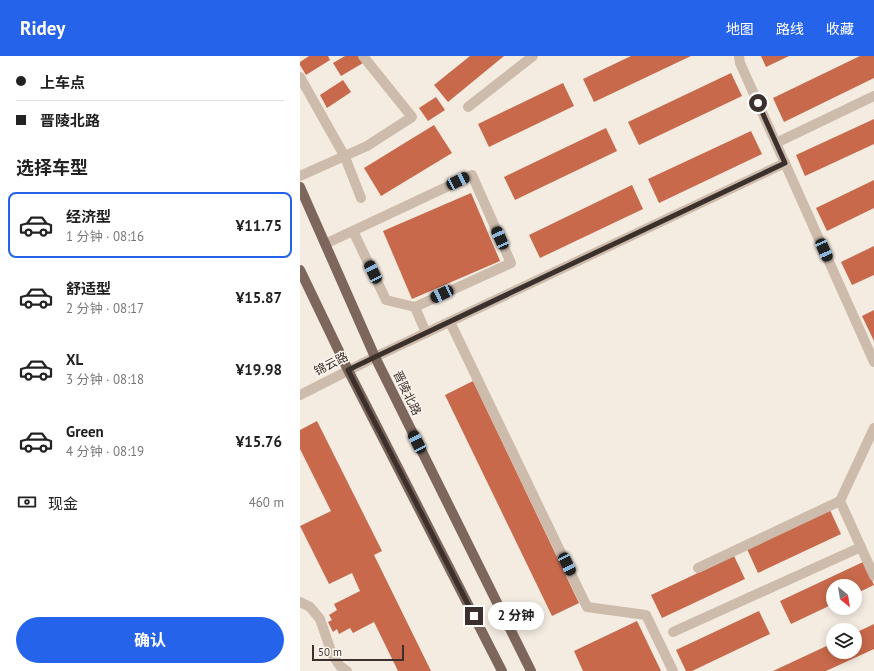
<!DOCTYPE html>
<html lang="zh">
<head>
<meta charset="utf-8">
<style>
  body { margin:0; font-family:"PT Sans","Noto Sans SC",sans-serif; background:#f2f2f2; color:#222; height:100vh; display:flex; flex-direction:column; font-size:15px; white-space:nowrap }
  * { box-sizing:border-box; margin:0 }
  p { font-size:13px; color:#767676 }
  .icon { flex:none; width:22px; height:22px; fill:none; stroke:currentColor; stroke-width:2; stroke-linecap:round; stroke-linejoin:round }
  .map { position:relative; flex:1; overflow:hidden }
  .drawer { display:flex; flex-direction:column; background:#fff; width:300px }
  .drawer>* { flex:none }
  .hud { display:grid; align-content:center; height:88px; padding:0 16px; background:#fff }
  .needle { width:26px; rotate:150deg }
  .controls { position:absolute; left:526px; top:523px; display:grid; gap:8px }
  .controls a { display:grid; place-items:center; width:36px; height:36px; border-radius:50%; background:#fff; box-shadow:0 2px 10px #0003; font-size:20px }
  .scale { position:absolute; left:12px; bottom:10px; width:92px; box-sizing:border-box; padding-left:4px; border:2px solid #3b302b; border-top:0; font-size:11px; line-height:14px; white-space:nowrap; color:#3b302b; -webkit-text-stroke:3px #fbf5ee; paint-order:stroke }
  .end { position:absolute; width:18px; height:18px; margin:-9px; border:5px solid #3b302b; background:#fff; box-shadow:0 0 0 2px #fff }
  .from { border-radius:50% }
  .bubble { position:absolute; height:28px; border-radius:14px; background:#fff; box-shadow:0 2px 10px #0003; font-size:13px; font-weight:700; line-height:28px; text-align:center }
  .car { position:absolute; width:12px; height:24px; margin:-12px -6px; border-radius:5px; box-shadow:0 0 3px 1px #0007; background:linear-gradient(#222 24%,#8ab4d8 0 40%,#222 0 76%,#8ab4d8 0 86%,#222 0) }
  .hud b { display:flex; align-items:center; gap:14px; height:38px; font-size:15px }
  .hud b+b { border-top:1px solid #e0e0e0 }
  .hud i { width:10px; height:10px; background:#222 }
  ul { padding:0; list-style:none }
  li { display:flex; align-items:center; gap:12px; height:66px; margin:0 8px 6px; padding:0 8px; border:2px solid transparent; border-radius:8px }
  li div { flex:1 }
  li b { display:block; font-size:15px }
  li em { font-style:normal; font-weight:700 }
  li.selected { border-color:#2563eb }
  li>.icon { width:36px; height:36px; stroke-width:1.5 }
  h2 { padding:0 16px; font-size:18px; line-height:48px }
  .pay { display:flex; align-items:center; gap:10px; height:44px; padding:0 16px; font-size:15px }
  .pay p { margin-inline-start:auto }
  .primary-button { display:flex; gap:8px; margin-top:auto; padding:8px 16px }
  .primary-button a { flex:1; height:46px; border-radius:24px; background:#2563eb; color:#fff; font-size:16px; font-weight:700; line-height:46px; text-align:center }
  header { display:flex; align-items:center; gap:24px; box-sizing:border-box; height:56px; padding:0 20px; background:#2563eb; color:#fff }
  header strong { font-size:19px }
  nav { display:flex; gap:22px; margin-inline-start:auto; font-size:14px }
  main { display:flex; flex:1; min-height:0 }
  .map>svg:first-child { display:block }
  .building { fill:#c8694b }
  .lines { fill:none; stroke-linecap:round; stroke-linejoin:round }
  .minor { stroke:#cdbbac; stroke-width:10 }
  .major { stroke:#7d675c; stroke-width:10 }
  .route { stroke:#3b302b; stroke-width:5 }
  .labels { text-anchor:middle; stroke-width:3; stroke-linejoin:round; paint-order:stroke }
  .street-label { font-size:12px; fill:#3b302b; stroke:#fbf5ee }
</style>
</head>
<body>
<header>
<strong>Ridey</strong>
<nav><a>地图</a><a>路线</a><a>收藏</a></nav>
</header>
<main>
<section class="drawer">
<div class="hud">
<b><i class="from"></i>上车点</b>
<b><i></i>晋陵北路</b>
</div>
<h2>选择车型</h2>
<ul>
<li class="selected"><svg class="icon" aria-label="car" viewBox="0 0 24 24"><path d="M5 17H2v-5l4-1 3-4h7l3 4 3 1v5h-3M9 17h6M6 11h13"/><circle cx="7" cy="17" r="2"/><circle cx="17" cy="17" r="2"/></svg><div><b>经济型</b><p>1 分钟 · 08:16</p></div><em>¥11.75</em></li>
<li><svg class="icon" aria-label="car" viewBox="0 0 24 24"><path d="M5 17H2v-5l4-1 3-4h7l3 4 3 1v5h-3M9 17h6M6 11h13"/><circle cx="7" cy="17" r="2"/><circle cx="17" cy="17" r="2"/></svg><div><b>舒适型</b><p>2 分钟 · 08:17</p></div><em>¥15.87</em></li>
<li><svg class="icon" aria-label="car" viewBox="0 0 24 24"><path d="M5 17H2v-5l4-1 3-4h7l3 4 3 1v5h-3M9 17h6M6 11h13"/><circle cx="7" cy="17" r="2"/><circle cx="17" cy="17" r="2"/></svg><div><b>XL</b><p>3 分钟 · 08:18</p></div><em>¥19.98</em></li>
<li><svg class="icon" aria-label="car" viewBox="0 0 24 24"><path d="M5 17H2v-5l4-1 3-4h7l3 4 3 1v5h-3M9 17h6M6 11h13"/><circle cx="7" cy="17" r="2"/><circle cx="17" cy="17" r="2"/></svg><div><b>Green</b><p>4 分钟 · 08:19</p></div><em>¥15.76</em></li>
</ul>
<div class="pay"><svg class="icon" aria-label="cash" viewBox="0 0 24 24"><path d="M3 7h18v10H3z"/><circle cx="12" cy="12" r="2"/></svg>现金<p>460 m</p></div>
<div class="primary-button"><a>确认</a></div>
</section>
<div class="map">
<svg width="574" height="615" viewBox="0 0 574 615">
  <rect width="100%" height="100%" fill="#f4ebe1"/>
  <g class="building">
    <polygon points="9,0 28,0 30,4 6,19 0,9 0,6"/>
    <polygon points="45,0 58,0 63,7 41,20 33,7"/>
    <polygon points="170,0 204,0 148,46 134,29"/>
    <polygon points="331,0 391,0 294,46 283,23"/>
    <polygon points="461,0 489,0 466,11"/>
    <polygon points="560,0 574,0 574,22 484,66 473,42"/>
    <polygon points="431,17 442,40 339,89 328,66"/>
    <polygon points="43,24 51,36 27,52 20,39"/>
    <polygon points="263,27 274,50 189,91 178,68"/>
    <polygon points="136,41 145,54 128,65 119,52"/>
    <polygon points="574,63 574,88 505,120 496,99"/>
    <polygon points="134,69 152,97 81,140 64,112"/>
    <polygon points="306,72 317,95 215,144 204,121"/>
    <polygon points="451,75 462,98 359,147 348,123"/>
    <polygon points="574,124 574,152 527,175 516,152"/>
    <polygon points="332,129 343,153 240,202 229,179"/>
    <polygon points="171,137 200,205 112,243 83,175"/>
    <polygon points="574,190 574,219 552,229 541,206"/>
    <polygon points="574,254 574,285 562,260"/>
    <polygon points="173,325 279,547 252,560 145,339"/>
    <polygon points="17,365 82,495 74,499 131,615 98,615 74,566 53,577 50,572 39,578 37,573 33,576 28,566 32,564 29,559 37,554 34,548 60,535 52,517 29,528 0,470 31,455 0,393 0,374"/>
    <polygon points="530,454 541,478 458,517 447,493"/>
    <polygon points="434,500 445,523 362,562 351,539"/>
    <polygon points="563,506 574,529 555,538 555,530 533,530 533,548 491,568 480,545"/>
    <polygon points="459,555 470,578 392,615 386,615 376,594"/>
    <polygon points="337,565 361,615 283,615 274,595"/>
    <polygon points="574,568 574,593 526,615 473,615 533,587 533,596 555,596 555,577"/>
  </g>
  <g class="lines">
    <g class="minor">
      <polyline points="439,0 440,7 574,306"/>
      <polyline points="0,21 45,101 61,142"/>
      <polyline points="168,51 233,0"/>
      <polyline points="476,87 574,40"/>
      <polyline points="0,120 67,90 112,61 63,0"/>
      <polyline points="53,175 86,244 115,251 126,277"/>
      <polyline points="25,188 172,119 211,207 115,251"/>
      <polyline points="150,266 287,551 346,559 373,615"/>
      <polyline points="0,339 75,301 485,107"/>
      <polyline points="574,372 540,445 574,520"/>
      <polyline points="398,512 540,445"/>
      <polyline points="0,546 10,551 20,563 32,598 40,610 47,615"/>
      <polyline points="373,576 561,491"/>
    </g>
    <g class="major">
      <polyline points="0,131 75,301 231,615"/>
      <polyline points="0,214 48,314 202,615"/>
    </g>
  </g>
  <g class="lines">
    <polyline class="route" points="174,560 48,314 75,301 485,107 458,47"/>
  </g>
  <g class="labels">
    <g class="street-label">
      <text transform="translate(31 308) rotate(-27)" y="4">锦云路</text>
      <text transform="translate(107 337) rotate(64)" y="4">晋陵北路</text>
    </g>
  </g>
</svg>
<div class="controls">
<a><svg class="needle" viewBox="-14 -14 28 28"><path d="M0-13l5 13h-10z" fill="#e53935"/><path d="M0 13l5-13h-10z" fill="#767676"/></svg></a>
<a><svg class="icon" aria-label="layers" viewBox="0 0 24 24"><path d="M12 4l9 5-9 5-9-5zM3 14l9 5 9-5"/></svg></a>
</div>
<div class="scale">50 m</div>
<i class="end from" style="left:458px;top:47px"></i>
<i class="end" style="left:174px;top:560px"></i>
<div class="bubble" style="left:188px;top:546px;width:56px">2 分钟</div>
<i class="car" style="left:158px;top:125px;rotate:64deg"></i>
<i class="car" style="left:200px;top:182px;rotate:336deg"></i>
<i class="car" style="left:524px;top:194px;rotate:156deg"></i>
<i class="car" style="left:73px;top:216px;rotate:334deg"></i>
<i class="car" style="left:142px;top:238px;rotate:245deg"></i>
<i class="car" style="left:117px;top:386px;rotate:333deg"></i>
<i class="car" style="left:267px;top:508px;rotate:154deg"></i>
</div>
</main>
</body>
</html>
